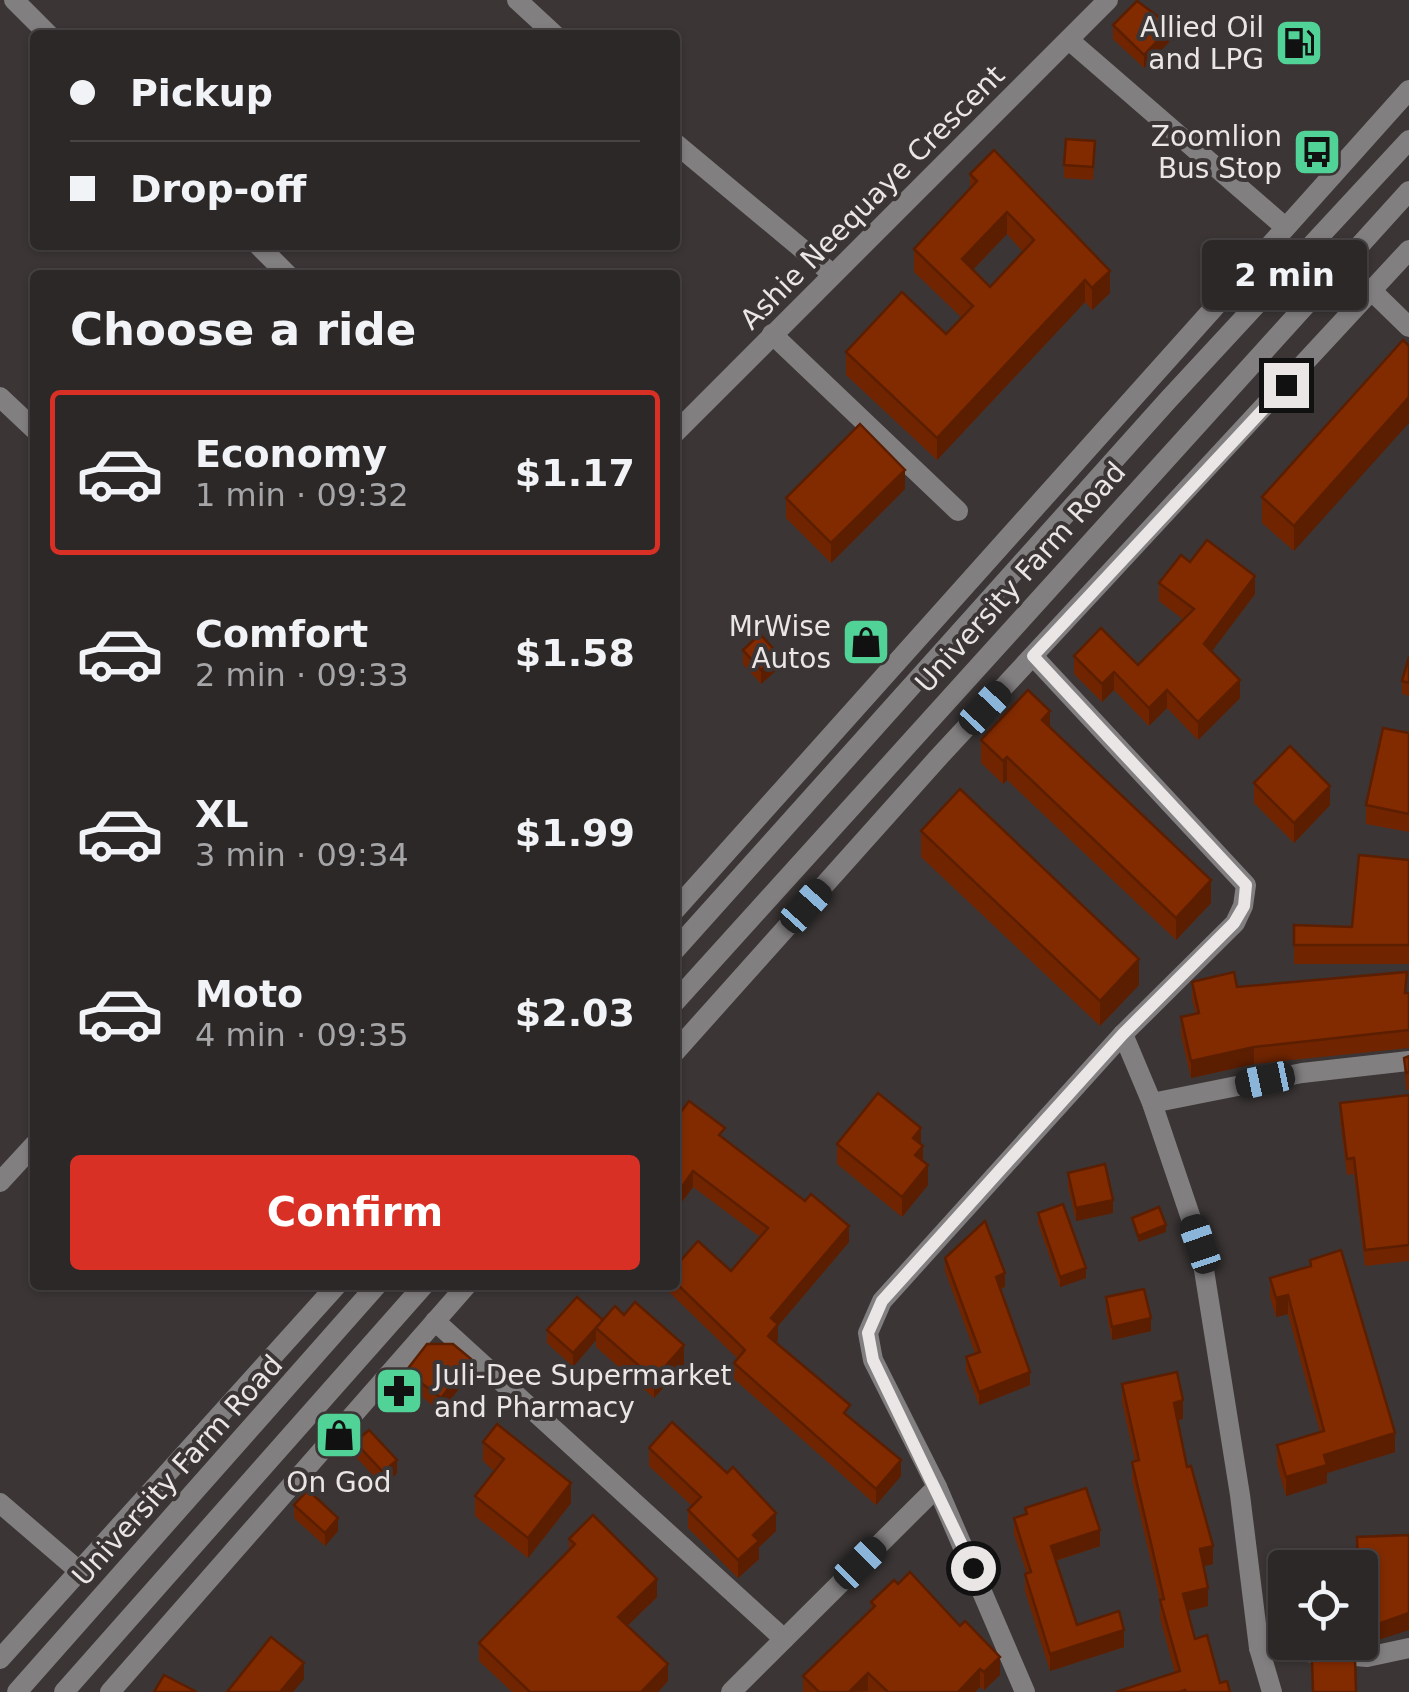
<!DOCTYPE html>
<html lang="en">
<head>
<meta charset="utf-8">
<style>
  body { margin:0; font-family:"DejaVu Sans",sans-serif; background:#343030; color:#f1f3f6; height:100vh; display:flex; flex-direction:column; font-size:38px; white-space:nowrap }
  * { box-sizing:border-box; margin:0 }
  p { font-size:32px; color:#a6a6a8 }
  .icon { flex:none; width:55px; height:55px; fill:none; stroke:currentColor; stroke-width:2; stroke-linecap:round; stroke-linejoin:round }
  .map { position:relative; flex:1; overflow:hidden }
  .drawer { position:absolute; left:30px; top:270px; width:650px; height:1020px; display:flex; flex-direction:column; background:#2c2828; border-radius:10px; box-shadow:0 2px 8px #0004,0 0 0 2px #484445 }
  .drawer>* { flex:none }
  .guide { position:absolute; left:30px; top:30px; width:650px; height:220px; border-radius:10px; box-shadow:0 2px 8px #0004,0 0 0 2px #484445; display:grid; align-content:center; height:220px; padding:0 40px; background:#2c2828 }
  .tools { position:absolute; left:1268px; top:1550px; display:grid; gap:20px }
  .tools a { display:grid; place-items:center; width:110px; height:110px; border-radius:10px; background:#2c2828; box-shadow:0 2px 8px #0004,0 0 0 2px #484445; font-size:50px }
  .end { position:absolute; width:45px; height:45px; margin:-22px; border:12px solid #eae6e6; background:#111; box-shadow:0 0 0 5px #111 }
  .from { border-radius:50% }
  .bubble { position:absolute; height:70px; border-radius:10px; background:#2c2828; box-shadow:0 2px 8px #0004,0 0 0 2px #484445; font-size:32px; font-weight:700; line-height:70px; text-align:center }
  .car { position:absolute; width:30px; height:60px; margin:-30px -15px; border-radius:12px; box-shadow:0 0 8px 2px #0007; background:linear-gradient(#222 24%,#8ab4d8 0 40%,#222 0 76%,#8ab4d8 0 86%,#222 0) }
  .guide b { display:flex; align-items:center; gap:35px; height:95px; font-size:38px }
  .guide b+b { border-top:2px solid #484445 }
  .guide i { width:25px; height:25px; background:#f1f3f6 }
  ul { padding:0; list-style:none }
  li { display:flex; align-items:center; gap:30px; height:165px; margin:0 20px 15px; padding:0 20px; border:5px solid transparent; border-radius:10px }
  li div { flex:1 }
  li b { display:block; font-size:38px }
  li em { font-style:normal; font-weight:700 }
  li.active { border-color:#d93025 }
  li>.icon { width:90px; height:90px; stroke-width:1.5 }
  h2 { padding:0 40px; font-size:45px; line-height:120px }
  .cta { display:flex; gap:20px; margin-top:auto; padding:20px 40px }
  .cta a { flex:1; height:115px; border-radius:10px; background:#d93025; color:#fff; font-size:40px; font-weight:700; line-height:115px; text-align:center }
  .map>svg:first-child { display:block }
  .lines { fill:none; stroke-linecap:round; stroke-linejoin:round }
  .minor { stroke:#827f81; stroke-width:20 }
  .tertiary { stroke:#827f81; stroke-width:20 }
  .wall { fill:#702500; fill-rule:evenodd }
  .shaded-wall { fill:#5b1e00 }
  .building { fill:#822b00; stroke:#5b1e00; stroke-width:2.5; fill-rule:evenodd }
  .route { stroke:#eae6e6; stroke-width:12 }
  .labels { text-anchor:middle; stroke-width:8; stroke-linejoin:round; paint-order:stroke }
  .poi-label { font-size:28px; fill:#eae6e6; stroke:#3b3535; text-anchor:end }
  .street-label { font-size:28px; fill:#eae6e6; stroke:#3b3535 }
</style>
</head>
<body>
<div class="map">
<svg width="1409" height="1692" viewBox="0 0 1409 1692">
  <rect width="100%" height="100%" fill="#3b3535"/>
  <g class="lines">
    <g class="minor">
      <polyline points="14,0 49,35"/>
      <polyline points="517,0 555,35"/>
      <polyline points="1069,40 1285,227"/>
      <polyline points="675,143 831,273"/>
      <polyline points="258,245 288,275"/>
      <polyline points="1372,291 1409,327"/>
      <polyline points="772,334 958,511"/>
      <polyline points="0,397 35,430"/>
      <polyline points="675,433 1108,0"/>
      <polyline points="675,910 1409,90"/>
      <polyline points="1123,1034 1152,1103 1200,1245 1240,1495 1259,1648 1272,1692"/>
      <polyline points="675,1052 937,759 1409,250"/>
      <polyline points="1152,1103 1302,1073 1409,1061"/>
      <polyline points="0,1182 35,1144"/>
      <polyline points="435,1321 784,1639"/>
      <polyline points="0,1503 79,1571"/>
      <polyline points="1259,1648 1367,1657 1409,1648"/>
      <polyline points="0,1659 337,1285"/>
      <polyline points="110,1692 467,1285"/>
      <polyline points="731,1692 937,1487"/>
      <polyline points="1025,1692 937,1487 873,1360 868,1333 882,1301 1123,1034 1235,923 1243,906 1246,885 1033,656"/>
    </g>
    <g class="tertiary">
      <polyline points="675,950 1168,400 1409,140"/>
      <polyline points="675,1002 1409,191"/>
      <polyline points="17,1692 377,1285"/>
      <polyline points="64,1692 424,1285"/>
    </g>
  </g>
  <g class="wall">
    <polygon points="1113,25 1171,40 1144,68 1113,39"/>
    <polygon points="1095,154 1093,180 1064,178 1064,165"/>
    <path d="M970,174L1110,293L1092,310L1085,302L937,460L846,375V352L946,334L962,318L914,272V249L970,189ZM1007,234L1023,252L990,287L973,270Z"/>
    <polygon points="1409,346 1294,551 1262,523 1262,497"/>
    <polygon points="905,489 831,563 786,518 786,498"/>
    <polygon points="1190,562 1255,594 1211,651 1240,698 1198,740 1167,708 1149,726 1114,690 1102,702 1074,674 1074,656 1138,665 1184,620 1159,601 1159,583"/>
    <polygon points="743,650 779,668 761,684 743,664"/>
    <polygon points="1409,657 1409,696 1402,694 1402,681"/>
    <polygon points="1050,728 1211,903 1176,940 1007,780 1003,784 981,763 981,740"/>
    <polygon points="1409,733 1409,832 1366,824 1366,805"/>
    <polygon points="1254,783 1330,805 1294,843 1254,803"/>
    <polygon points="921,831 1139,985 1100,1026 921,857"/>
    <polygon points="1409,860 1409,964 1294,964 1294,925 1352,927"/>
    <polygon points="1192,982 1237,987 1409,993 1409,1048 1254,1064 1191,1078 1181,1035 1181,1017 1196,1014 1192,999"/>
    <polygon points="1409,1056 1409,1090 1406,1090 1404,1058"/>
    <polygon points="1409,1095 1409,1261 1365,1266 1354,1174 1347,1175 1340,1119 1340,1103"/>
    <polygon points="675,1120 725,1139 849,1242 778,1326 778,1340 776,1342 850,1418 901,1476 876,1505 734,1379 734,1363 738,1359 668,1291 668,1285 675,1285 675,1267 731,1271 760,1237 693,1187 681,1203 675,1199"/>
    <polygon points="837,1144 921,1144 928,1185 902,1217 837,1164"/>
    <polygon points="1068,1173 1113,1213 1076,1221 1068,1186"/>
    <polygon points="1038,1213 1086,1278 1060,1287 1038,1223"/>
    <polygon points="945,1258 1005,1287 1000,1289 1030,1385 979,1405 966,1370 966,1357 975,1353 945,1271"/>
    <polygon points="1310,1260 1395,1452 1327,1473 1327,1483 1286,1496 1277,1464 1277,1445 1320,1432 1288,1314 1276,1317 1270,1297 1270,1278 1310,1266"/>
    <polygon points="1106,1297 1151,1331 1112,1340 1106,1311"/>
    <polygon points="624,1315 684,1365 654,1398 596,1347 596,1340 573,1367 547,1343 547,1330"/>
    <polygon points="406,1371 471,1373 441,1412 406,1384"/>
    <polygon points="1122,1384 1183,1419 1177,1420 1187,1467 1213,1564 1203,1566 1208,1606 1188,1611 1195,1639 1220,1683 1230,1692 1175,1673 1160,1618 1160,1600 1132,1480 1132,1462 1135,1461 1122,1402"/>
    <polygon points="355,1442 397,1473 383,1486 355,1456"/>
    <polygon points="483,1442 571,1503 528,1558 475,1516 475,1496 494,1471 483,1461"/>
    <polygon points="649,1448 776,1531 759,1547 759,1559 738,1578 688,1528 688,1510 692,1506 649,1466"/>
    <polygon points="294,1505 338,1531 325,1546 294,1518"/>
    <polygon points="1025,1508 1100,1546 1056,1561 1077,1625 1124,1647 1050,1671 1025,1591 1025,1574 1027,1574 1014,1534 1014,1518 1025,1514"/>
    <polygon points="1409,1535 1375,1641 1360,1641 1360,1568"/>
    <polygon points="569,1539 657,1597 627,1626 668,1681 658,1692 512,1692 479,1661 479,1643 569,1550"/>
    <polygon points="871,1602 1000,1675 984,1690 980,1687 975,1692 803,1692 803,1676 871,1610"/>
  </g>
  <g class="shaded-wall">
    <polygon points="1171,26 1171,40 1144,68 1144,55"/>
    <polygon points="1007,212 1007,234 962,281 962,259"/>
    <polygon points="1110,271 1110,293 1092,310 1092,288"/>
    <polygon points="1085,280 1085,302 937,460 937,438"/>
    <polygon points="1409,397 1409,423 1294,551 1294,526"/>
    <polygon points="905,470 905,489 831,563 831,543"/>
    <polygon points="1255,576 1255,594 1204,662 1204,644"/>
    <polygon points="779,655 779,668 761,684 761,670"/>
    <polygon points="1114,672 1114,690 1102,702 1102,684"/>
    <polygon points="1240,680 1240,698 1198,740 1198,722"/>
    <polygon points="1167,690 1167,708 1149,726 1149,708"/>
    <polygon points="1050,711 1050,734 1042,720"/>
    <polygon points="1007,757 1007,780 1003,784 1003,761"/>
    <polygon points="1330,786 1330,805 1294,843 1294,823"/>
    <polygon points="1211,880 1211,903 1176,940 1176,918"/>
    <polygon points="1139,959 1139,985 1100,1026 1100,1001"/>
    <polygon points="1254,1047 1254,1064 1191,1078 1191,1061"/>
    <polygon points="921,1128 921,1147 913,1138"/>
    <polygon points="923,1146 923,1165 915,1155"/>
    <polygon points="928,1165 928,1185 902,1217 902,1197"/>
    <polygon points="693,1171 693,1187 681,1203 681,1188"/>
    <polygon points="1113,1200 1113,1213 1076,1221 1076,1208"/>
    <polygon points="1166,1225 1166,1232 1138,1242 1138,1236"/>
    <polygon points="849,1226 849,1242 778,1326 778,1340 768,1351 768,1336 771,1318"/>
    <polygon points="1086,1268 1086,1278 1060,1287 1060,1277"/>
    <polygon points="1005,1273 1005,1287 996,1290 996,1277"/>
    <polygon points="1288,1295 1288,1314 1276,1317 1276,1298"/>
    <polygon points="1151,1318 1151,1331 1112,1340 1112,1327"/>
    <polygon points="596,1328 596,1340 573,1367 573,1353"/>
    <polygon points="684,1345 684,1365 654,1398 654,1379"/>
    <polygon points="471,1359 471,1373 441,1412 441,1398"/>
    <polygon points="1030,1372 1030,1385 979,1405 979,1392"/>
    <polygon points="1183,1400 1183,1419 1174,1421 1174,1403"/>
    <polygon points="1395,1433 1395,1452 1327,1473 1327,1483 1286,1496 1286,1477 1324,1455"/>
    <polygon points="397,1460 397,1473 383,1486 383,1472"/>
    <polygon points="901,1460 901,1476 876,1505 876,1489"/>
    <polygon points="571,1483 571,1503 528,1558 528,1538"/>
    <polygon points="776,1513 776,1531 759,1547 759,1559 738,1578 738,1560 753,1535"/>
    <polygon points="338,1518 338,1531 325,1546 325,1533"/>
    <polygon points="1100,1530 1100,1546 1051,1562 1051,1546"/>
    <polygon points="1213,1546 1213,1564 1200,1567 1200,1549"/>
    <polygon points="657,1579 657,1597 618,1635 618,1617"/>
    <polygon points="1208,1588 1208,1606 1183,1612 1183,1594"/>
    <polygon points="1409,1613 1409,1630 1375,1641 1375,1625"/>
    <polygon points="1124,1630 1124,1647 1050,1671 1050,1654"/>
    <polygon points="1000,1657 1000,1675 984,1690 984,1672"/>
    <polygon points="304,1663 304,1679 293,1692 280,1692"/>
    <polygon points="668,1664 668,1681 658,1692 641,1692"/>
    <polygon points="980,1669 980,1687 975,1692 958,1692"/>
    <polygon points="868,1673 868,1691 849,1692"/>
  </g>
  <g class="building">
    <polygon points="1137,1 1171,26 1144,55 1113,25"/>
    <polygon points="1066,139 1095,141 1093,167 1064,165"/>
    <path d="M994,150L1110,271L1092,288L1085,280L937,438L846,352L902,292L946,334L973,306L914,249L977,181L970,174ZM1007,212L1034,240L990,287L962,259Z"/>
    <polygon points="1403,340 1409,346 1409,397 1294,526 1262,497"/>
    <polygon points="860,424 905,470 831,543 786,498"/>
    <polygon points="1207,540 1255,576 1204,644 1240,680 1198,722 1167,690 1149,708 1114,672 1102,684 1074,656 1101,628 1138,665 1194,609 1159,583 1181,555 1190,562"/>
    <polygon points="760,634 779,655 761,670 743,650"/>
    <polygon points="1409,657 1409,683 1402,681"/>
    <polygon points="1028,690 1050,711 1042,720 1211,880 1176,918 1007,757 1003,761 981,740"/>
    <polygon points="1383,728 1409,733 1409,814 1366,805"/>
    <polygon points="1290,746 1330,786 1294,823 1254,783"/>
    <polygon points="960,789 1139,959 1100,1001 921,831"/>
    <polygon points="1359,855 1409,860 1409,945 1294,945 1294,925 1352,927"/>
    <polygon points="1234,972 1237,987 1407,972 1405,993 1409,993 1409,1030 1254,1047 1191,1061 1181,1017 1199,1013 1192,982"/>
    <polygon points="1409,1056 1409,1072 1406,1073 1404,1058"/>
    <polygon points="878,1093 921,1128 913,1138 923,1146 915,1155 928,1165 902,1197 837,1144"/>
    <polygon points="1409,1095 1409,1245 1365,1250 1354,1158 1347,1159 1340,1103"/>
    <polygon points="689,1101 725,1128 719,1135 805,1201 811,1194 849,1226 771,1318 778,1324 768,1336 850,1405 844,1413 901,1460 876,1489 734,1363 745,1350 675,1282 675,1267 698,1241 731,1271 768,1228 693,1171 681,1188 675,1183 675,1120"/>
    <polygon points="1105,1164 1113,1200 1076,1208 1068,1173"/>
    <polygon points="1063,1204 1086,1268 1060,1277 1038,1213"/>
    <polygon points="1159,1207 1166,1225 1138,1236 1132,1218"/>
    <polygon points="985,1221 1005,1273 996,1277 1030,1372 979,1392 966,1357 980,1352 945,1258"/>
    <polygon points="1341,1250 1395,1433 1324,1455 1327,1465 1286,1477 1277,1445 1324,1431 1288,1295 1276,1298 1270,1278 1311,1266 1310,1260"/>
    <polygon points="1144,1289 1151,1318 1112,1327 1106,1297"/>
    <polygon points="577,1297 603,1320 573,1353 547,1330"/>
    <polygon points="635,1302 684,1345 654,1379 596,1328 615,1306 624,1315"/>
    <polygon points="427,1344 453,1344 471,1359 441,1398 406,1371"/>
    <polygon points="1177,1372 1183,1400 1174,1403 1187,1467 1191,1466 1213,1546 1200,1549 1208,1588 1183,1594 1195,1639 1207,1635 1220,1683 1227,1681 1230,1692 1186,1692 1185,1690 1179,1692 1116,1692 1180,1671 1160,1600 1164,1599 1132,1462 1139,1460 1122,1384"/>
    <polygon points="672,1422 727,1473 733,1467 776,1513 753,1535 759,1541 738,1560 688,1510 701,1497 649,1448"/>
    <polygon points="497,1424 571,1483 528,1538 475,1496 504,1459 483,1442"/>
    <polygon points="369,1430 397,1460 383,1472 355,1442"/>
    <polygon points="1086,1488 1100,1530 1051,1546 1077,1625 1119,1611 1124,1630 1050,1654 1025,1574 1031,1572 1014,1518 1027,1514 1025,1508"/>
    <polygon points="308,1490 338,1518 325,1533 294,1505"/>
    <polygon points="593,1515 657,1579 618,1617 668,1664 641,1692 530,1692 479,1643 575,1544 569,1539"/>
    <polygon points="1409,1535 1409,1613 1375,1625 1360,1624 1360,1568 1358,1568 1357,1537"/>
    <polygon points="910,1572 960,1626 965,1621 1000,1657 984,1672 980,1669 958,1692 888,1692 868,1673 849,1692 819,1692 803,1676 875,1606 871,1602 894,1580 898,1584"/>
    <polygon points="271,1637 304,1663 280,1692 227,1692"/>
    <polygon points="1312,1659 1355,1659 1356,1692 1313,1692"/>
    <polygon points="164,1675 197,1692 154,1692"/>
  </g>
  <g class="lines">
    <polyline class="route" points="973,1568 873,1360 868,1333 882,1301 1123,1034 1234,923 1244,906 1246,885 1033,656 1286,385"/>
  </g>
  <defs>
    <g id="fuel-square" transform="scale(2.5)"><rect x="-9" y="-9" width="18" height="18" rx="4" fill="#51d397" stroke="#3b3535"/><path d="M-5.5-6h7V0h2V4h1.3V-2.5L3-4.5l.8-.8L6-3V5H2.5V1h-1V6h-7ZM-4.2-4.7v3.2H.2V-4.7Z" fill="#111"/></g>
    <g id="bus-square" transform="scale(2.5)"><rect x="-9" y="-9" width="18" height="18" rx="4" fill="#51d397" stroke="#3b3535"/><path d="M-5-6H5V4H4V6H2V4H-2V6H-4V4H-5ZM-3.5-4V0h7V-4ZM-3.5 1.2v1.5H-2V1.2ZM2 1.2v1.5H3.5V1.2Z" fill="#111"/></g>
    <g id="shop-square" transform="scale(2.5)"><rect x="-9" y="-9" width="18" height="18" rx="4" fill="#51d397" stroke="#3b3535"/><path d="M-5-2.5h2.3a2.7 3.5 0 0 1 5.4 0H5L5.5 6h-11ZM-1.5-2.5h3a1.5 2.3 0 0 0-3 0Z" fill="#111"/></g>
    <g id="pharmacy-square" transform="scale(2.5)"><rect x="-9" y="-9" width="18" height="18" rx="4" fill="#51d397" stroke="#3b3535"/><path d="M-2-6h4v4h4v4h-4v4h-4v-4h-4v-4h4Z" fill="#111"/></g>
  </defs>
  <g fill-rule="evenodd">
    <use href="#fuel-square" x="1299" y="43"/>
    <use href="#bus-square" x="1317" y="152"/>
    <use href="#shop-square" x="866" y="642"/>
    <use href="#pharmacy-square" x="399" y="1391"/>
    <use href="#shop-square" x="339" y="1435"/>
  </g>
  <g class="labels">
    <g class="poi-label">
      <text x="1264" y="37">Allied Oil<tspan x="1264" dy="32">and LPG</tspan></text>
      <text x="1282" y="146">Zoomlion<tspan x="1282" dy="32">Bus Stop</tspan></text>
      <text x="831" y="636">MrWise<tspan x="831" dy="32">Autos</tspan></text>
      <text x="434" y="1385" text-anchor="start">Juli-Dee Supermarket<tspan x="434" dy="32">and Pharmacy</tspan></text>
      <text x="339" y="1492" text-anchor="middle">On God</text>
    </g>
    <g class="street-label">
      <text transform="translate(872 197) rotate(-45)" y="10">Ashie Neequaye Crescent</text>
      <text transform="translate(1020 577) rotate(-48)" y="10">University Farm Road</text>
      <text transform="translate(177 1470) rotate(-48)" y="10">University Farm Road</text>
    </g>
  </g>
</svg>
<div class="tools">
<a><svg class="icon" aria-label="locate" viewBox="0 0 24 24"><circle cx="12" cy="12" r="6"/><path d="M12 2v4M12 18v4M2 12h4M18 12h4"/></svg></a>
</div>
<i class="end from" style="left:973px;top:1568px"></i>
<i class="end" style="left:1286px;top:385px"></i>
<div class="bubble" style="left:1202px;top:240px;width:165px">2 min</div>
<i class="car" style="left:985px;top:708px;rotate:43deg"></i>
<i class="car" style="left:806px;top:906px;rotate:42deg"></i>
<i class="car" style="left:1265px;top:1080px;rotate:258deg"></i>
<i class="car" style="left:1200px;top:1244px;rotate:341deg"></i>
<i class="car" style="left:860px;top:1563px;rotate:45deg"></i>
<div class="guide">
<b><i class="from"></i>Pickup</b>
<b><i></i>Drop-off</b>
</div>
<section class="drawer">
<h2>Choose a ride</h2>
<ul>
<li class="active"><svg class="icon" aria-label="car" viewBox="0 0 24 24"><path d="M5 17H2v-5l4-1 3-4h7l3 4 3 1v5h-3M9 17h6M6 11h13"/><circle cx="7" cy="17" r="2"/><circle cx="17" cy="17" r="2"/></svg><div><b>Economy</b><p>1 min · 09:32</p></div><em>$1.17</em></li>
<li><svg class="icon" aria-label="car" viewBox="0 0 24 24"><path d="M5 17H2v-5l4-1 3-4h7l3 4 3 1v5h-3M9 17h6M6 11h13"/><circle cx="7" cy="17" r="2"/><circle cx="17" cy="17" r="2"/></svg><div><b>Comfort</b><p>2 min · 09:33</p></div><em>$1.58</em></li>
<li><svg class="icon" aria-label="car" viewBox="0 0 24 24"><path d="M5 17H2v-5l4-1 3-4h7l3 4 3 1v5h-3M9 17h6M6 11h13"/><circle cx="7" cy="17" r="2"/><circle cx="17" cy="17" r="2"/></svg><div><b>XL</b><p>3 min · 09:34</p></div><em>$1.99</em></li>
<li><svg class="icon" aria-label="car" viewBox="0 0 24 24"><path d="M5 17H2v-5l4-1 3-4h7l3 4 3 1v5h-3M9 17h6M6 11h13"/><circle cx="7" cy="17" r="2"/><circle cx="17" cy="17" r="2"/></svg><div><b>Moto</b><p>4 min · 09:35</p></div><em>$2.03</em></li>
</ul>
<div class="cta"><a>Confirm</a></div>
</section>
</div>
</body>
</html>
